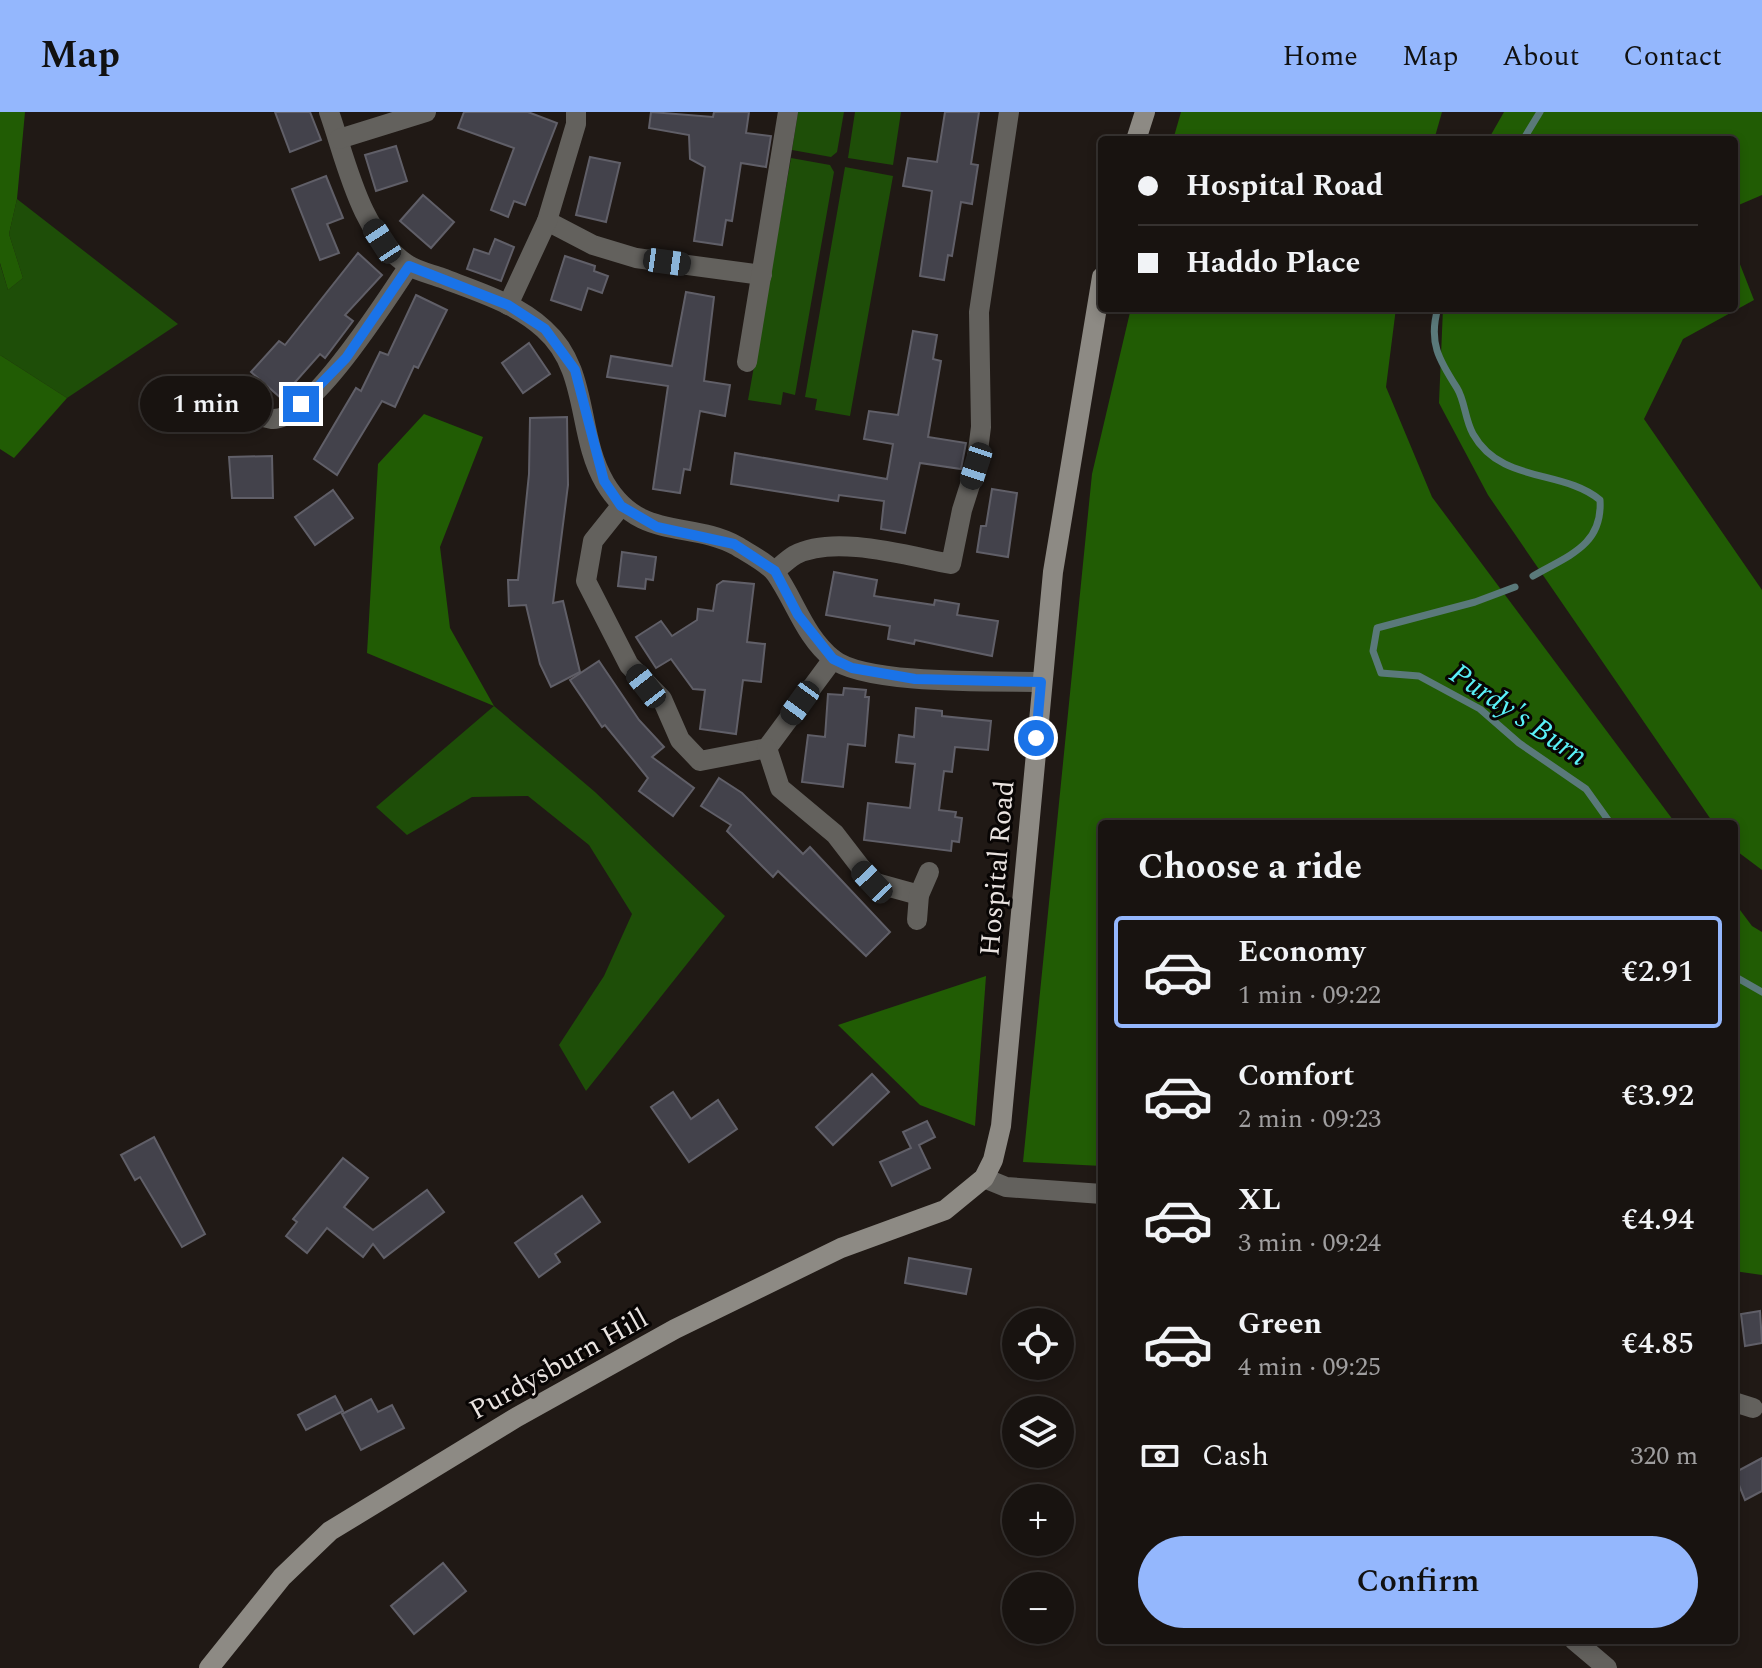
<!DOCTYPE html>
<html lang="en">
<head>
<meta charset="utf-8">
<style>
  body { margin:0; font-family:Spectral,serif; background:#25201e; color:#f1f3f6; height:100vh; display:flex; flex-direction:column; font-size:30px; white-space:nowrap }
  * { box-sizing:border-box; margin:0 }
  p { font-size:26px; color:#9f9e9f }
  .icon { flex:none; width:44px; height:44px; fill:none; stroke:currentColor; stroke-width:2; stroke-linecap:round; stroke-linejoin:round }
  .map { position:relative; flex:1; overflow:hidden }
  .side { position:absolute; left:1098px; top:708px; width:640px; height:824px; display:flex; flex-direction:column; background:#181310; border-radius:8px; box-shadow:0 4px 12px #0003,0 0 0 2px #363230 }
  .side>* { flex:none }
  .guide { position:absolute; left:1098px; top:24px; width:640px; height:176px; border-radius:8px; box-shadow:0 4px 12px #0003,0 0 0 2px #363230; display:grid; align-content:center; height:176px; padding:0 40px; background:#181310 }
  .controls { position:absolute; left:1002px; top:1196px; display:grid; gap:16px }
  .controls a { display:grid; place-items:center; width:72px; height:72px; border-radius:50%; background:#181310; box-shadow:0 4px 12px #0003,0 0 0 2px #363230; font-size:40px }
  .end { position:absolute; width:36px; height:36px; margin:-18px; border:10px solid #1a73e8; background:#fff; box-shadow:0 0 0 4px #fff }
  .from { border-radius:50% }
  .bubble { position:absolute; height:56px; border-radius:28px; background:#181310; box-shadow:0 4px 12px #0003,0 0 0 2px #363230; font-size:26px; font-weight:600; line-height:56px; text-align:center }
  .car { position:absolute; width:24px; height:48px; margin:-24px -12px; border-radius:10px; box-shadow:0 0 6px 2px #0007; background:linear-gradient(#222 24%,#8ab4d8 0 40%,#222 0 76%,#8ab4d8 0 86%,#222 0) }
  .guide b { display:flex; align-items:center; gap:28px; height:76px; font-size:30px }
  .guide b+b { border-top:2px solid #363230 }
  .guide i { width:20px; height:20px; background:#f1f3f6 }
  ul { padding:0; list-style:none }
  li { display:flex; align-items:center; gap:24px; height:112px; margin:0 16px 12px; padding:0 24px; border:4px solid transparent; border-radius:8px }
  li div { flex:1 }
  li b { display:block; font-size:30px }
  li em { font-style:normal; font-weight:600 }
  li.on { border-color:#94b7fd }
  li>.icon { width:72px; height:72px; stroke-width:1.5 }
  h2 { padding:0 40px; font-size:36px; line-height:96px }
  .pay { display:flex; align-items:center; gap:20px; height:88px; padding:0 40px; font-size:30px }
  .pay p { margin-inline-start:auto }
  .primary-button { display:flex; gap:16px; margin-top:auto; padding:16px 40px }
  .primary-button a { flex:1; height:92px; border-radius:48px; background:#94b7fd; color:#111; font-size:32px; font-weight:600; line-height:92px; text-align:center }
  header { display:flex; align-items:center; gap:48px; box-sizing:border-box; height:112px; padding:0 40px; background:#94b7fd; color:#111 }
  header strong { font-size:38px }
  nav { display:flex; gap:44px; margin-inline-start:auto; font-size:28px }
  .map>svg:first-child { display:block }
  .green { fill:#1e4e08 }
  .forest { fill:#215c04 }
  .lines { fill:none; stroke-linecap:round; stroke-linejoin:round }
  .stream { stroke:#5a797a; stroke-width:7 }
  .building { fill:#43424b; stroke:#605f68; stroke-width:2 }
  .street { stroke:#63615d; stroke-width:20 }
  .secondary { stroke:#8d8a84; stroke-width:20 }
  .route { stroke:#1a73e8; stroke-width:10 }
  .labels { text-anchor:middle; stroke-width:6; stroke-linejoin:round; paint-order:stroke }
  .street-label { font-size:28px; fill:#e9e3e0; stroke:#080504 }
  .water-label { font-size:30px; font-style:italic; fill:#5af1f8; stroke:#080504 }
</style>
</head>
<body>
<header>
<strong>Map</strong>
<nav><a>Home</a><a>Map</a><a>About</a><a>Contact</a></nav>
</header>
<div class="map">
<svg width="1762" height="1556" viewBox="0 0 1762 1556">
  <rect width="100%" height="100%" fill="#201915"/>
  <g class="green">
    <polygon points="798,0 844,0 837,40 831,45 792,38"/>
    <polygon points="855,0 901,0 893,53 848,46"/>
    <polygon points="791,46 830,53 834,60 795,283 783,280 781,293 748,288"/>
    <polygon points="845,55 893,64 850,304 815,298 817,287 805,285"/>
    <polygon points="17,87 178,212 67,286 0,243 0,152 8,178 23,166 9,122"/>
    <polygon points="494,594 595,680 725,804 586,979 559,933 604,864 632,802 589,733 528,684 472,685 407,723 376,695"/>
  </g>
  <g class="forest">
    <polygon points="0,0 25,0 17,87 9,122 23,166 8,178 0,151"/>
    <polygon points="1181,0 1442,0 1434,28 1173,28"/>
    <polygon points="1504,0 1762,0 1762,83 1734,95 1734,28 1488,28"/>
    <polygon points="1734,137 1754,188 1683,227 1644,307 1762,478 1762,758 1734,737 1734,712 1714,712 1488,383 1439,291 1443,196 1734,196"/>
    <polygon points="1131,196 1396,196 1386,275 1432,385 1676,712 1102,712 1102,1054 1023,1050 1092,362"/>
    <polygon points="0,243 67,286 14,346 0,337"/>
    <polygon points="424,302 483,325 440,435 450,516 494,594 367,541 378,352"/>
    <polygon points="1734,790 1752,814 1762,820 1762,1163 1734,1159"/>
    <polygon points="986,864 975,1014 920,993 838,913"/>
  </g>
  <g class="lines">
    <g class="stream">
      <polyline points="1523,28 1540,0"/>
      <path d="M1438,196C1428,230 1439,248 1457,276C1465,289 1465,308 1473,322C1501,372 1563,357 1600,388C1603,434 1567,444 1533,464"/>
      <polyline points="1515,475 1475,490 1377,516 1373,539 1381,561 1419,564 1480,597 1519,631 1586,677 1611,712"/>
      <polyline points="1734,864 1762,880"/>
    </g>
  </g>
  <g class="building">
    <polygon points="275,0 310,0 321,28 290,40"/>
    <polygon points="464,0 528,0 557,11 525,93 514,89 508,105 491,98 514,36 458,16"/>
    <polygon points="651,0 713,5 714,0 749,0 746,21 771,24 766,55 741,51 732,109 726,108 722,133 694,129 705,55 690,47 689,23 649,16"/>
    <polygon points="945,0 979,0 971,52 978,53 972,92 961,90 952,144 948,143 944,168 920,164 932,79 903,74 908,46 937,50"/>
    <polygon points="396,34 407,69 376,79 365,43"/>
    <polygon points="590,45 620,51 606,110 576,103"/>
    <polygon points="326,64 343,106 327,112 339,141 320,148 292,77"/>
    <polygon points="423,83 454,110 431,136 400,109"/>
    <polygon points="495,127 514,135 501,169 467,157 474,137 489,142"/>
    <polygon points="358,141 382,163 345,203 353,209 325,246 320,242 281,286 251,260 279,229 285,233"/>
    <polygon points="565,144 595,154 594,159 608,164 602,181 588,176 581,198 551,188"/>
    <polygon points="686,180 714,185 704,269 730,273 725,304 700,299 690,358 684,357 680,381 653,377 668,274 607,265 611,244 672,254"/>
    <polygon points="416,183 447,198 418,256 414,254 395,295 382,289 337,363 314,347 356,276 361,279 380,240 388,243"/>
    <polygon points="913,219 937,223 933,247 941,249 928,325 966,331 961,357 920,351 905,421 881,417 884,389 839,383 838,389 731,372 735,341 887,367 893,332 864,327 869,299 898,303"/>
    <polygon points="529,231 550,262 523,281 502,251"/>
    <polygon points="567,305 568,373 553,491 563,489 580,560 551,575 540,552 526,493 509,494 508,468 518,468 529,362 530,306"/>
    <polygon points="272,344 273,386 232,386 229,345"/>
    <polygon points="992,377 1017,381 1008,445 977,440 981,414 986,414"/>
    <polygon points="333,378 353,406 315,433 295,405"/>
    <polygon points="622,440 656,445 653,468 646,467 645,477 618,474"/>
    <polygon points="834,460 877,468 874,484 934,493 935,488 959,492 957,503 998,509 992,544 915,528 914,532 888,527 890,514 826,503"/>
    <polygon points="723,469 754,472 747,530 765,532 761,570 743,568 736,622 700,617 705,578 693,577 671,547 656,556 636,525 661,509 672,524 697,508 698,497 713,499 717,473"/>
    <polygon points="599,549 639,608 664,635 652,645 694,676 673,704 639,679 648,666 605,613 602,615 570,568"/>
    <polygon points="844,576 866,578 865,585 869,585 865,634 848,632 843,675 802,670 808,623 825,625 828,582 843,583"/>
    <polygon points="916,596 942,599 942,604 991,609 988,638 955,635 952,660 944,659 939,698 956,700 955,705 962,706 959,730 952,729 951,739 864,728 868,691 910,696 915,652 896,650 899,623 914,625"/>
    <polygon points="719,666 742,681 803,742 810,735 890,820 866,844 778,759 773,765 727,719 731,713 701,694"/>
    <polygon points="872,962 889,980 833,1033 816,1015"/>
    <polygon points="673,980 691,1007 718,988 737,1017 689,1050 651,995"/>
    <polygon points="927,1009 935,1025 919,1033 930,1056 892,1074 880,1050 911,1036 903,1020"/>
    <polygon points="154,1025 205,1122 182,1135 140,1065 135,1068 121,1043"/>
    <polygon points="343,1046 368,1066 344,1095 373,1118 427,1078 444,1100 384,1146 373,1132 363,1145 327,1116 307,1141 286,1124 297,1110 293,1107"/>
    <polygon points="582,1084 600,1110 555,1142 560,1150 539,1165 515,1131"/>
    <polygon points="909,1146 971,1157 966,1182 905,1171"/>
    <polygon points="1760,1199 1762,1231 1745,1234 1741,1202"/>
    <polygon points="335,1284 343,1299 306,1318 298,1303"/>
    <polygon points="371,1287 378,1300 392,1293 404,1316 361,1338 342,1302"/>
    <polygon points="1762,1346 1762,1379 1745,1388 1734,1361"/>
    <polygon points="443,1451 466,1479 414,1522 391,1494"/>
  </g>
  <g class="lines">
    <g class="street">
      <path d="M329,0C347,51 360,122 408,153C417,159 431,162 442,166C476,179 516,191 544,217C590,258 576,322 605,371C640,430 690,408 737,434C748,441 768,451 776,462C795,489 805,525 833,547C865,573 997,569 1041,570"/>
      <polyline points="339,27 426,0"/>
      <polyline points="547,109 593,133 636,146 762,163"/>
      <polyline points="508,193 547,109 576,12 576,0"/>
      <polyline points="747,250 788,0"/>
      <path d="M231,281C243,292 255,305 272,307C310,310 388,185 409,154"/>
      <polyline points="621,394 593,429 586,469 629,553 662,587 680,628 700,649 767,636 833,547"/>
      <path d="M775,459C781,454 788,447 795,443C834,422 908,444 951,452L962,398L976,354L981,315L979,200L1009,0"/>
      <polyline points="767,636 780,676 835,722 872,770 919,783"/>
      <polyline points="917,808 919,783 929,760"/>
      <polyline points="984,1066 1006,1075 1102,1082"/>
      <polyline points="1734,1290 1753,1296"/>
      <polyline points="1574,1528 1607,1556"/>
    </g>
    <g class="secondary">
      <polyline points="1136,28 1145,0"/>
      <polyline points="209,1556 282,1465 330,1419 517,1305 675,1217 841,1136 945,1098 984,1066 993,1048 1001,1014 1053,460 1102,165"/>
    </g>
  </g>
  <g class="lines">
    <polyline class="route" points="301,292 346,246 409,154 508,193 545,217 575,258 604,369 621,394 657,415 734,432 775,459 798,503 833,547 852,556 915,567 1041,570 1036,626"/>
  </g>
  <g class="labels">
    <g class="street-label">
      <text transform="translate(996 756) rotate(-85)" y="10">Hospital Road</text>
      <text transform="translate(558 1251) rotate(-29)" y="10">Purdysburn Hill</text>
    </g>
    <g class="water-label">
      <text transform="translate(1519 602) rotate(34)" y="10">Purdy's Burn</text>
    </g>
  </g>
</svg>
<div class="controls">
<a><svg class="icon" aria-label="locate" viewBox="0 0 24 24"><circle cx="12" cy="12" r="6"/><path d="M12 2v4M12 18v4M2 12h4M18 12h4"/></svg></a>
<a><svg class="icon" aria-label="layers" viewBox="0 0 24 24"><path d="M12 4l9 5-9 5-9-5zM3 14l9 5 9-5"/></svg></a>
<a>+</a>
<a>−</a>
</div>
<i class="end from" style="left:1036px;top:626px"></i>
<i class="end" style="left:301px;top:292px"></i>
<div class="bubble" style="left:140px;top:264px;width:132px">1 min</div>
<i class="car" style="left:382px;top:129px;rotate:327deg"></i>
<i class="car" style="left:667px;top:150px;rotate:98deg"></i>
<i class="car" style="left:976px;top:354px;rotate:198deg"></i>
<i class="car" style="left:646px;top:574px;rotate:322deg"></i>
<i class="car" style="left:800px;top:591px;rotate:216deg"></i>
<i class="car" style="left:872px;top:770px;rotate:317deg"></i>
<div class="guide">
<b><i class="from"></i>Hospital Road</b>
<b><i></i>Haddo Place</b>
</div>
<section class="side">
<h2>Choose a ride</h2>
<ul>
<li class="on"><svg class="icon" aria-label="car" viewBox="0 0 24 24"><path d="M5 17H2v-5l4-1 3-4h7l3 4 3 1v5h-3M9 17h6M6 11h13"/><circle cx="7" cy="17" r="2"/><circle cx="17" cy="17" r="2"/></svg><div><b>Economy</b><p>1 min · 09:22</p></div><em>€2.91</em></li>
<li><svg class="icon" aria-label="car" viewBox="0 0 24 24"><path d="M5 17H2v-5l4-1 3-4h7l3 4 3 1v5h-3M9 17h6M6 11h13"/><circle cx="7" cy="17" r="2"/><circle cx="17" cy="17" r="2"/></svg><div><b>Comfort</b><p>2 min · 09:23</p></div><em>€3.92</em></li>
<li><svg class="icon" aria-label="car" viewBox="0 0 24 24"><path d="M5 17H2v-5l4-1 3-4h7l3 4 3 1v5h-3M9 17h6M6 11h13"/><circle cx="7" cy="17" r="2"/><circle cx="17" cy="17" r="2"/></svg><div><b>XL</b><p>3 min · 09:24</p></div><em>€4.94</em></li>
<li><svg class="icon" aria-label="car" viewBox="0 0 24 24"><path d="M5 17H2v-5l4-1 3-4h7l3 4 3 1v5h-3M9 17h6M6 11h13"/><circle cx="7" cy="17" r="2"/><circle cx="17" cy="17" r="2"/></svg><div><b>Green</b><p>4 min · 09:25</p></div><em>€4.85</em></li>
</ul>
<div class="pay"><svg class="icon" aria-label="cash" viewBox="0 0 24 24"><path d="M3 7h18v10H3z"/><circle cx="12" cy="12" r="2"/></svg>Cash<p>320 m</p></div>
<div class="primary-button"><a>Confirm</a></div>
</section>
</div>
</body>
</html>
